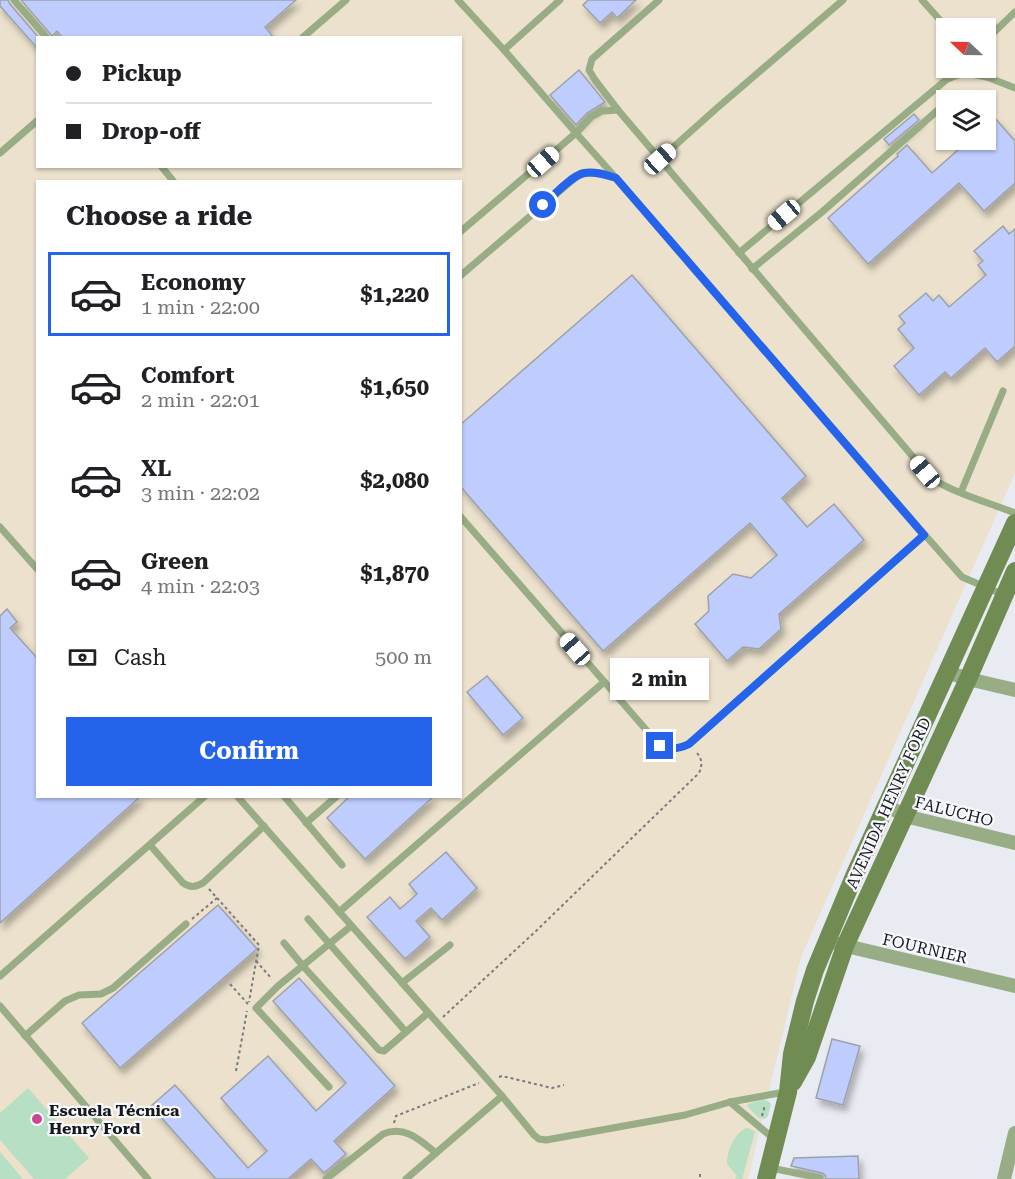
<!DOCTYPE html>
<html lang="en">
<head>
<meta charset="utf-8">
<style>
  body { margin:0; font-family:"Roboto Serif",serif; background:#f2f2f2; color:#202124; height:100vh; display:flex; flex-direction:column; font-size:22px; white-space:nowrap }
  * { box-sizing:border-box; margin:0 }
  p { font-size:20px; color:#757577 }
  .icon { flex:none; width:33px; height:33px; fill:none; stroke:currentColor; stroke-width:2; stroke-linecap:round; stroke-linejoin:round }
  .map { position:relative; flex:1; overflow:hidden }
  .drawer { position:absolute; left:36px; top:180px; width:426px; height:618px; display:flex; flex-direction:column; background:#fff; border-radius:0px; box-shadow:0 2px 4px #0004 }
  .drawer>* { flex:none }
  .top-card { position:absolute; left:36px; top:36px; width:426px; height:132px; border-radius:0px; box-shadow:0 2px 4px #0004; display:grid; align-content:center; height:132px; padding:0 30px; background:#fff }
  .needle { width:39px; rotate:292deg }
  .fabs { position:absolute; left:936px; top:18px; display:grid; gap:12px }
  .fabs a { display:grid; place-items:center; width:60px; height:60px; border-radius:0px; background:#fff; box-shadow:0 2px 4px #0004; font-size:30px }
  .end { position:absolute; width:27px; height:27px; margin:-14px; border:8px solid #2563eb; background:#fff; box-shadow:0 0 0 3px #fff }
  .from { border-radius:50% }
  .bubble { position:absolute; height:42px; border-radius:0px; background:#fff; box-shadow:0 2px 4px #0004; font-size:20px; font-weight:700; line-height:42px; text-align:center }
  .car { position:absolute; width:18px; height:36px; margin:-18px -9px; border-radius:8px; box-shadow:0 0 4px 2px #0007; background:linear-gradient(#fff 24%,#345 0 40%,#fff 0 76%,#345 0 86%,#fff 0) }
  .top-card b { display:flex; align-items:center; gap:21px; height:57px; font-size:22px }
  .top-card b+b { border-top:2px solid #e0e0e0 }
  .top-card i { width:15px; height:15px; background:#202124 }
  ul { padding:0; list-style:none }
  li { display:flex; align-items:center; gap:18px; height:84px; margin:0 12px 9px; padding:0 18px; border:3px solid transparent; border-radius:0px }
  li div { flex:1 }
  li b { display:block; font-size:22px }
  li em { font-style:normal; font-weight:700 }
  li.active { border-color:#2563eb }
  li>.icon { width:54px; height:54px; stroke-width:1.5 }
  h2 { padding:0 30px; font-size:27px; line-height:72px }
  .pay { display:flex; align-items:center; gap:15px; height:66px; padding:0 30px; font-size:22px }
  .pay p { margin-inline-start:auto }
  .action { display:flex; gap:12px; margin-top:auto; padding:12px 30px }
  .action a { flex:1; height:69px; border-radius:0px; background:#2563eb; color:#fff; font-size:24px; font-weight:700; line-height:69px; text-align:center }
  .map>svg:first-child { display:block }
  .industrial { fill:#ebe1cc; fill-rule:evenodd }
  .education { fill:#ede0cc }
  .grass { fill:#b6dfc3 }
  .building { fill:#beccfe; stroke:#9fa1a8; stroke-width:1.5; filter:url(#shadow) }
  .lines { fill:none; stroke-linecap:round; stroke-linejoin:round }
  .path { stroke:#797a7f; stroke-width:2; stroke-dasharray:3 3; stroke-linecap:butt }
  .lane { stroke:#98ac85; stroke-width:7 }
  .street { stroke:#98ac85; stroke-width:14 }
  .secondary { stroke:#708c52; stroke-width:18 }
  .route { stroke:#2563eb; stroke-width:8 }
  .poi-dot { fill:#c9478f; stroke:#f7f9fe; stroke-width:2 }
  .labels { text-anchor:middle; stroke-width:4.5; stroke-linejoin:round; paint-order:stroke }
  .street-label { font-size:16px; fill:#17181a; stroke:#f7f9fe }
  .poi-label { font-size:16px; font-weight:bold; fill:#17181a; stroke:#f7f9fe; text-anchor:start }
</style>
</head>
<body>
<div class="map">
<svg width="1015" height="1179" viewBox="0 0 1015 1179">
  <defs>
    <filter id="shadow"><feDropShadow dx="3.5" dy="6" stdDeviation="3" flood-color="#0004"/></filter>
  </defs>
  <rect width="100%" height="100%" fill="#e9ebf2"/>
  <path class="industrial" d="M0,0H1015V473L801,957L748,1179H0ZM946,28H986V68H946ZM38,38H460V166H38ZM946,100H986V140H946ZM38,182H460V796H38Z"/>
  <polygon class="education" points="13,1051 128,1179 0,1179 0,1060"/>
  <g class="grass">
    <polygon points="28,1088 89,1158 65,1179 34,1179 0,1140 0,1113"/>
    <polygon points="763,1100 768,1101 771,1104 768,1116 765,1119 759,1118 747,1106 748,1104"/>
    <path d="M746,1128L751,1129L755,1132L742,1179H735L737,1176L727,1164C727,1151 733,1135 746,1128Z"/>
    <polygon points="0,1152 23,1179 0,1179"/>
  </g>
  <g class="building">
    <polygon points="0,0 8,0 10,4 39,38 38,38 38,49 0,6"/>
    <polygon points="21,0 296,0 265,27 274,38 63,38 57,31 52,36"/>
    <polygon points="588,0 636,0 617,18 612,12 600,23 583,5"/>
    <polygon points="579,70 605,102 587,113 576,125 550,95"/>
    <polygon points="914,114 919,120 889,145 884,139"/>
    <polygon points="994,117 1015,141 1015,183 984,211 959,183 868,264 828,218 898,156 897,154 907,145 932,173 969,140 986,140 986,124"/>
    <polygon points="1003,226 1009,234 1015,229 1015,346 997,362 985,348 951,378 945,372 919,395 894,366 914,348 898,329 905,323 899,316 926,293 933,301 939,295 949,307 986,275 978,265 983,261 974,251"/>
    <polygon points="632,275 806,476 782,498 807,527 834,504 864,540 779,614 781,629 759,649 743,647 727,661 695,624 709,611 708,596 733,574 751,578 777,555 750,523 603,651 460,486 460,425"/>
    <polygon points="7,609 17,622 10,628 38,659 38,796 141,796 0,923 0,616"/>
    <polygon points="487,676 523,718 503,735 467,692"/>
    <polygon points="350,796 434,796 365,859 327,818"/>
    <polygon points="446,852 477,888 442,920 431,908 416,921 430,937 405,959 367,917 390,897 400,909 417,894 409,884"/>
    <polygon points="218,905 257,949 120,1068 82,1023"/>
    <polygon points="299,978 395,1086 334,1141 346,1154 324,1173 311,1159 288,1179 216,1179 151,1106 175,1085 248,1168 267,1151 221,1098 268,1056 316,1111 346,1083 273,1001"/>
    <polygon points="832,1039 860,1046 843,1105 816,1098"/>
    <polygon points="858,1156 859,1179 826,1179 825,1175 822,1173 791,1166 794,1158"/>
  </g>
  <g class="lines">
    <g class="path">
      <polyline points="209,889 259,945 249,1002"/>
      <polyline points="192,919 217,898"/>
      <polyline points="256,961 272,979"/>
      <polyline points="230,984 248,1004"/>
      <path d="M443,1017L536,931L699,773C703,764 702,758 695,751"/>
      <polyline points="236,1071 247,1011"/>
      <polyline points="499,1077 502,1076 552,1088 564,1085"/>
      <polyline points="762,1116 765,1105"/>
      <polyline points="394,1123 396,1116 479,1083"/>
      <polyline points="700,1174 700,1179"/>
    </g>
    <g class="lane">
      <polyline points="14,0 47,38"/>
      <polyline points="458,0 504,50"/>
      <polyline points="560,0 504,50 576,133 591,117 602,111 618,110"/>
      <path d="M659,0L592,59L589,70L595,80L618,110L931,478C956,494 987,502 1015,513"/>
      <polyline points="922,0 947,28"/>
      <polyline points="302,38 346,0"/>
      <polyline points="986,40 1015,12"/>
      <polyline points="981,68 987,77 1015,88"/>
      <polyline points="0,153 38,120"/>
      <polyline points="660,159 717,108 843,0"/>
      <polyline points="161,166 174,182"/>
      <polyline points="460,232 576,133 616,178 925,535 962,577 1004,595"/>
      <path d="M739,253L946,80C963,71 968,73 987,77"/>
      <polyline points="752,269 822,212 938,110 946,109"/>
      <path d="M460,276L576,177C589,170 601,174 615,177"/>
      <polyline points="961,492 1003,391"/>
      <path d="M460,516L655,740C665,751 676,750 689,744L925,535"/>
      <polyline points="0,527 38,570"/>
      <polyline points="237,796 502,1096 534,1135 539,1139 546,1140 685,1115 730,1102 785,1092"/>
      <polyline points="284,796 342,865"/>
      <polyline points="306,823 337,796"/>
      <path d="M150,845L183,883C191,888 195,887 203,883L264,826"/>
      <polyline points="339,912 604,682"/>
      <polyline points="308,919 406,1032"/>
      <polyline points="284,943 303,966 379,1050 384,1051 428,1013"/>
      <polyline points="0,976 205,796"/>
      <polyline points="402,983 450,945"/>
      <polyline points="0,1006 148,1179"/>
      <polyline points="25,1036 65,1001 79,995 101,994 113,988 186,924"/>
      <polyline points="329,1087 256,1008 278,986 351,926"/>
      <polyline points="730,1102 774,1139"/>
      <polyline points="771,1168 820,1178 820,1179"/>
      <path d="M326,1179L383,1134C405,1125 420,1140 436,1153"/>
      <polyline points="406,1179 502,1096"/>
    </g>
    <g class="street">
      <polyline points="947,672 968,679 1015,690"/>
      <polyline points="886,805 905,816 1015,843"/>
      <polyline points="838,944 1015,986"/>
      <polyline points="1004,1179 1015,1133"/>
    </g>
    <g class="secondary">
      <polyline points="793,1082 807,1057 845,946 968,679 1015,571"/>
      <polyline points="766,1179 788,1092 792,1054 805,1001 815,970 855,874 1015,523"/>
    </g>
  </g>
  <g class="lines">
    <path class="route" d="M543,205C553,196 571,176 584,173C595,171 606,175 616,178L924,535L689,744C679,749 670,750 660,746"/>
  </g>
  <circle class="poi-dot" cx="37" cy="1119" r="6"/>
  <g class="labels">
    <g class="street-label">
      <text transform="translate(888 803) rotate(-66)" y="6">AVENIDA HENRY FORD</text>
      <text transform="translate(954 811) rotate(14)" y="6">FALUCHO</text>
      <text transform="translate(925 948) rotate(13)" y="6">FOURNIER</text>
    </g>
    <g class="poi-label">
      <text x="49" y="1116">Escuela Técnica<tspan x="49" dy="18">Henry Ford</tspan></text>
    </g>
  </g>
</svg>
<div class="fabs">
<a><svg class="needle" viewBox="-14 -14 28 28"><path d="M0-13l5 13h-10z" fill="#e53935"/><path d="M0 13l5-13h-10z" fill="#757577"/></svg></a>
<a><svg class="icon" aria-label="layers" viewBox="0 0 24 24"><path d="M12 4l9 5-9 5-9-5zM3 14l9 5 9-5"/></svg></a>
</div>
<i class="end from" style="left:543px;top:205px"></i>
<i class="end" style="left:660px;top:746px"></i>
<div class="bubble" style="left:610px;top:658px;width:99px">2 min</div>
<i class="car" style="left:660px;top:159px;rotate:48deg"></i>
<i class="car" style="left:543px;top:162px;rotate:49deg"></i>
<i class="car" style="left:784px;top:215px;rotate:230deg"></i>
<i class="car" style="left:925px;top:472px;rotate:320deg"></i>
<i class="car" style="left:575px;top:649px;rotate:319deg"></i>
<div class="top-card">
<b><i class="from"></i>Pickup</b>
<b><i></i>Drop-off</b>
</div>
<section class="drawer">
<h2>Choose a ride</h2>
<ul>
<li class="active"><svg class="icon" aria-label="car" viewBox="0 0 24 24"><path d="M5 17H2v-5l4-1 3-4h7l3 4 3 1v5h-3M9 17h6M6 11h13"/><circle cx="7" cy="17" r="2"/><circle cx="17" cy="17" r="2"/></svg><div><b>Economy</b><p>1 min · 22:00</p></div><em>$1,220</em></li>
<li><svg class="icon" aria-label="car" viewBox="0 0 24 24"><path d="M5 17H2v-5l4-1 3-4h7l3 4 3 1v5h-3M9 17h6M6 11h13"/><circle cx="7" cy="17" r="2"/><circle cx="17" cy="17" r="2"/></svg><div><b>Comfort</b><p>2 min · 22:01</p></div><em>$1,650</em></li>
<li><svg class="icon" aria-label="car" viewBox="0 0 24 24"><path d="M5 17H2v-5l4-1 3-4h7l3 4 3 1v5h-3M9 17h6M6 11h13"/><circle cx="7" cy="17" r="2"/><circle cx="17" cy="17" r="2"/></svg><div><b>XL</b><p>3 min · 22:02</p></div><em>$2,080</em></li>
<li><svg class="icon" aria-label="car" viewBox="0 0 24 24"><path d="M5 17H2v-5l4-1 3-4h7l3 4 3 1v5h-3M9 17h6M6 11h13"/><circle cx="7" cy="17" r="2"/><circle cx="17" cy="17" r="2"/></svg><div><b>Green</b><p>4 min · 22:03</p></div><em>$1,870</em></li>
</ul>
<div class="pay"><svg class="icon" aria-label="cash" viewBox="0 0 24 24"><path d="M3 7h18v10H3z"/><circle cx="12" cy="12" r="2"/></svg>Cash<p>500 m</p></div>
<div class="action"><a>Confirm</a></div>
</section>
</div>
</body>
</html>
